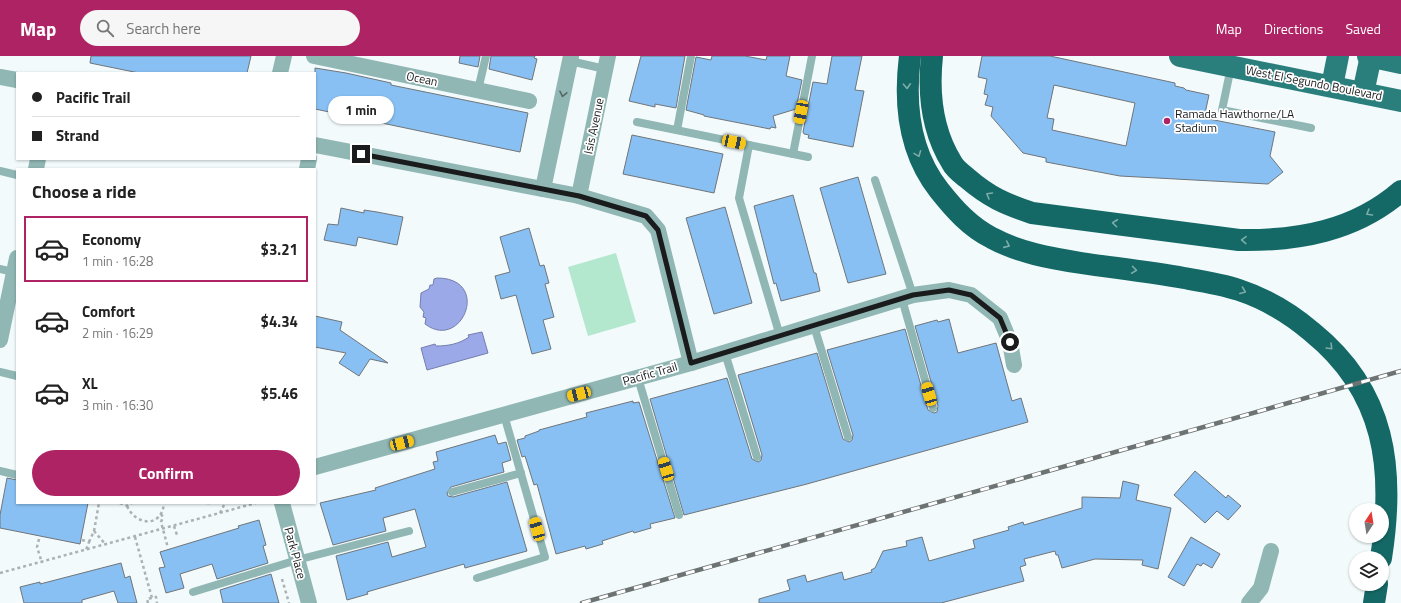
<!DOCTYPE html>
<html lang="en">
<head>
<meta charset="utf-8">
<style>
  body { margin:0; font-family:"Titillium Web",sans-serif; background:#f6f6f6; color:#222; height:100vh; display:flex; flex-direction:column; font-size:15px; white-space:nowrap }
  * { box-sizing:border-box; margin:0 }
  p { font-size:13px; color:#767676 }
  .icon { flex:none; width:22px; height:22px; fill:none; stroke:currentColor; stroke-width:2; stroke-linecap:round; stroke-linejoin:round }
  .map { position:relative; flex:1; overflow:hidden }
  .side { position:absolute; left:16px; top:112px; width:300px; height:336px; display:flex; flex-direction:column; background:#fff; border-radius:0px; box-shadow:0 1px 3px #0004 }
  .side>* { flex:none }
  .hud { position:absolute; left:16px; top:16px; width:300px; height:88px; border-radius:0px; box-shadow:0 1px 3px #0004; display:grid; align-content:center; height:88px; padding:0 16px; background:#fff }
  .needle { width:26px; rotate:12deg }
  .tools { position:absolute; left:1349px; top:447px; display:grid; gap:8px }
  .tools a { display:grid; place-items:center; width:40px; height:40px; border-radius:50%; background:#fff; box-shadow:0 1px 3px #0004; font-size:20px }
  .end { position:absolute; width:18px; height:18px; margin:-9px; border:5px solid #191b1c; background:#fff; box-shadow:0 0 0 2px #fff }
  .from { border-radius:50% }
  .bubble { position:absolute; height:28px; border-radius:14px; background:#fff; box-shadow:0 1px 3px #0004; font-size:13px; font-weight:700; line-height:28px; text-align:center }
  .car { position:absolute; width:12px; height:24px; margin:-12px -6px; border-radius:5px; box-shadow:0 0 3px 1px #0007; background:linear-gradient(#f5c518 24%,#345 0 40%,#f5c518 0 76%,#345 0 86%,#f5c518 0) }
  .hud b { display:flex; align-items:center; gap:14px; height:38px; font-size:15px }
  .hud b+b { border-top:1px solid #e0e0e0 }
  .hud i { width:10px; height:10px; background:#222 }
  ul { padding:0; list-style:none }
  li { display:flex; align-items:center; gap:12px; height:66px; margin:0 8px 6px; padding:0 8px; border:2px solid transparent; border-radius:0px }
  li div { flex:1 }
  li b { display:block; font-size:15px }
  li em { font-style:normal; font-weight:700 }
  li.active { border-color:#ae2363 }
  li>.icon { width:36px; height:36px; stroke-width:1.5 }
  h2 { padding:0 16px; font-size:18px; line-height:48px }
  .cta { display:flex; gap:8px; margin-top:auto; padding:8px 16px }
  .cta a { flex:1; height:46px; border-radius:24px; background:#ae2363; color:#fff; font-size:16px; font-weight:700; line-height:46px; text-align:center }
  header { display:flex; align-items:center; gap:24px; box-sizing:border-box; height:56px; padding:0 20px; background:#ae2363; color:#fff }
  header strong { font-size:19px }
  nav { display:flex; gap:22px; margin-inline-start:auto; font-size:14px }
  .search { width:280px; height:36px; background:#f6f6f6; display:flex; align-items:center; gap:10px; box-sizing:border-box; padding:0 14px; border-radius:22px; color:#767676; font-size:15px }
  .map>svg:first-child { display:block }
  .green { fill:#b3e8ce }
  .water { fill:#9ba9e9; stroke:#747eac }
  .building { fill:#88c0f3; stroke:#707579; fill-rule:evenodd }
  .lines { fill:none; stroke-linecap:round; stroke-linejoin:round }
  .path { stroke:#acb2b3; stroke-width:2.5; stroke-dasharray:3 3; stroke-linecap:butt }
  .lane { stroke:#90b7b4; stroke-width:8 }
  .street { stroke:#90b7b4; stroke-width:16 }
  .primary { stroke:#2a7f7c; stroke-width:22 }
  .highway { stroke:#146865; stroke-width:22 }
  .rail-casing { stroke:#6d7273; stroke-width:4.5 }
  .rail { stroke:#fff; stroke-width:3; stroke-dasharray:9; stroke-linecap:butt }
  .oneway { stroke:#7eacaa }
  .oneway2 { stroke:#546968 }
  .route { stroke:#191b1c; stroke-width:5 }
  .poi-dot { fill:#ae2363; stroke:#fff; stroke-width:1.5 }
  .labels { text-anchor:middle; stroke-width:3.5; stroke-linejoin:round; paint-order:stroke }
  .street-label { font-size:12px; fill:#191b1c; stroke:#fff }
  .poi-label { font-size:12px; fill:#191b1c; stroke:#fff; text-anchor:start }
</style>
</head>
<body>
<header>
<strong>Map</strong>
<div class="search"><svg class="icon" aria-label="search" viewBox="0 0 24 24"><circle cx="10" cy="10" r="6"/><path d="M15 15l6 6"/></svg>Search here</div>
<nav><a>Map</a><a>Directions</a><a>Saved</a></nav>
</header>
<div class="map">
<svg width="1401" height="547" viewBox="0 0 1401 547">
  <rect width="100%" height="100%" fill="#f2fafc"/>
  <polygon class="green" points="616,197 636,266 588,280 568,211"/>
  <g class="water">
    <path d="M437,222C492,222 462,296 425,268L426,262L423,261L424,256L420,251L421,237L429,233L430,229H433L434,223Z"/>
    <path d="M482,276L488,297L427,314L421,292L435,288L436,290C448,290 459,288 469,281L468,279Z"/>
  </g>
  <g class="building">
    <polygon points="91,0 251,0 247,17 139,17 90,7"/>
    <polygon points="460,0 480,0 478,11 459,7"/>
    <polygon points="491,0 535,0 534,2 537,3 532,24 489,13"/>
    <polygon points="641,0 685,0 676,52 655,48 655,51 629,45"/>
    <polygon points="712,0 745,0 766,4 767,0 790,0 786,20 802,24 796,53 773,60 776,72 771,71 770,73 704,60 704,59 686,54 696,1 711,4"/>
    <polygon points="832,0 862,0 855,34 864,35 853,91 808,82 809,79 804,78 803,76 813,26 827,28"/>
    <path d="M982,0H1050L1175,27V30L1184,32L1186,34L1209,39L1204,62L1275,76L1270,100L1283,116L1268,128L1120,120L1046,106V102L1023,97L991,60L993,51L985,49L988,39L984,38L987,23L978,21ZM1054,29L1135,47L1126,90L1052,74L1054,63L1047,62Z"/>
    <polygon points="315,12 346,17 391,27 391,29 528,57 520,96 315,53"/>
    <polygon points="632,79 723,98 714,137 623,118"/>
    <polygon points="858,121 886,218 848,227 820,132"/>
    <polygon points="793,139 814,217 816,217 820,235 781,245 776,227 774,228 754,150"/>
    <polygon points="725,151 752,247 714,258 686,162"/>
    <polygon points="341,152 364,157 364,154 377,156 403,161 397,189 358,181 356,190 324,184 328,168 338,169"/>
    <polygon points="529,172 540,210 544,209 549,227 545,228 554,261 543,264 551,293 532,298 516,239 501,243 495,220 510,216 500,181"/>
    <polygon points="315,260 342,266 340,274 388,307 370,303 359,320 339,307 346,297 315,291"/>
    <polygon points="949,263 958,297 996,287 1012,345 1021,342 1028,366 807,428 684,459 650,343 727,322 752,403 758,406 761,404 762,399 738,319 817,297 843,383 849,386 852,384 853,379 827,294 905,273 928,354 934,357 937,356 938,350 915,270 937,264 938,266"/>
    <polygon points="633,345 633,347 639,346 675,462 650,468 651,472 634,477 633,475 602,485 603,488 586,493 585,490 556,498 537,428 534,429 525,400 522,401 517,384 525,382 525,380 539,375 539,374 587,361 586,357"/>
    <polygon points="495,379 498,388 506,386 511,404 502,407 504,416 451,431 447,437 448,440 453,441 507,426 527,495 465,512 464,508 377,533 367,536 368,538 347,544 336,500 388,486 392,501 426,491 415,453 383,462 386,475 333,489 320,447 376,434 375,432 435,413 433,406 438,405 436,396"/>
    <polygon points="1195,415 1226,442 1228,439 1241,450 1228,464 1217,455 1205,467 1174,439"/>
    <polygon points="7,422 17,424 17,447 88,447 80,488 0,472 0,459"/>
    <polygon points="1123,425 1139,429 1136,444 1171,452 1158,513 1142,509 1143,504 1095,503 1062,512 1058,499 1056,499 1055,495 1024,503 1026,509 1020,511 1024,525 941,547 759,547 759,543 790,534 787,524 805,519 807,526 842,516 844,524 872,516 871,514 875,512 883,495 907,490 906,485 922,481 929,505 975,492 973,484 1009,474 1008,471 1023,466 1024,469 1082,452 1082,441 1120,442"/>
    <polygon points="259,464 266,489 263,490 268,507 217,523 212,508 180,518 184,532 166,537 159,512 165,511 160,496 239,472 238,470"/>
    <polygon points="1191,481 1220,498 1212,512 1203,507 1201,510 1197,508 1184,530 1168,521"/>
    <polygon points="121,507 125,522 130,520 137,547 118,547 114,535 82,544 82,547 24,547 20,531 40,526 40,528"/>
    <polygon points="271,518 279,547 223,547 220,534"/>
  </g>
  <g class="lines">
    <g class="path">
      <polyline points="120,447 127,450 132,447"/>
      <polyline points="207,447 212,447"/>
      <path d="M127,450C136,470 162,472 164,447"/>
      <polyline points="220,457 225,447"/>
      <polyline points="161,458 163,461 161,466 168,492"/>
      <polyline points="174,470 177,479"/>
      <polyline points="94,475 99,447"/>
      <polyline points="135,481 152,542"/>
      <polyline points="39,483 37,491 42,507"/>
      <polyline points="82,484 89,486 86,494"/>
      <polyline points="89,486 94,475 106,489"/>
      <polyline points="0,517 256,447"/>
      <polyline points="282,523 289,547"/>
      <polyline points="148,547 147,543 156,541 157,547"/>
    </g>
    <g class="lane">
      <polyline points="570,5 605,13"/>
      <polyline points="1231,11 1222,54 1311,72"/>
      <polyline points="478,34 486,0"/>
      <polyline points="637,66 808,101"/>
      <polyline points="677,74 691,0"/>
      <polyline points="749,89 739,142 780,280"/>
      <polyline points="793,98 812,0"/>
      <polyline points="0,115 17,119"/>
      <polyline points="875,124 913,239"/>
      <polyline points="0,213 17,217"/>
      <polyline points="902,243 933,352"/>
      <polyline points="814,270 848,381"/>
      <polyline points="725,297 757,401"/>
      <polyline points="0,316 17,320"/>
      <polyline points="638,322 679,459"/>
      <polyline points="0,415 17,419"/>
      <polyline points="452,436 521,417"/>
      <polyline points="477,522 545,501 504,359"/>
      <polyline points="193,536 297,504 409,475"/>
    </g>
    <g class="street">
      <polyline points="314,0 529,45"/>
      <polyline points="280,17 284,0"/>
      <polyline points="0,21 17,24"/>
      <polyline points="315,89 579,140 646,160 658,174 691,307"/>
      <polyline points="36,113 38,103"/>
      <polyline points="307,113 309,103"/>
      <polyline points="543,133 571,0"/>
      <polyline points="579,140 608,0"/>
      <polyline points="0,284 17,202"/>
      <polyline points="315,411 691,307 913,239 949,234 971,239 1000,262 1010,286 1014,309"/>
      <polyline points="282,447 309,547"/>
      <polyline points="1249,547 1261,532 1271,495"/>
    </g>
    <g class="primary">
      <polyline points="1180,0 1401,45"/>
      <polyline points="1368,0 1401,7"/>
      <polyline points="1332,30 1338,0"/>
      <polyline points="1363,37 1371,0"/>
    </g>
    <g class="highway">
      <path d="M910,0C904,47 909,96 939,134C954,153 970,171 992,182C1020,197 1050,202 1081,207C1115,212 1150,216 1184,222C1202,225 1222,228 1239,234C1266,243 1291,258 1312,276C1386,336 1395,413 1381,502"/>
      <path d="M932,0C928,37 932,75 952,107C955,113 962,118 967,122C989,141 1005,148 1032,157L1239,184C1298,185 1355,175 1401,135"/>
      <polyline points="1374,547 1377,528"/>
    </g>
    <g class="rail-casing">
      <polyline id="rail" points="582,547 1401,315"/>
    </g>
    <use href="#rail" class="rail"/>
  </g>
  <defs><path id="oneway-chevron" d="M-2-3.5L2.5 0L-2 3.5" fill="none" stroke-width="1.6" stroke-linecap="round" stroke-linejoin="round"/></defs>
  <g class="oneway">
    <use href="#oneway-chevron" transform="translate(907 30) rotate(87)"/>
    <use href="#oneway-chevron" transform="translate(918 98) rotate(69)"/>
    <use href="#oneway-chevron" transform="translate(989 139) rotate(-150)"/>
    <use href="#oneway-chevron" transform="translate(1369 157) rotate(149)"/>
    <use href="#oneway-chevron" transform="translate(1115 167) rotate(-173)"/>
    <use href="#oneway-chevron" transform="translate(1244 184) rotate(-178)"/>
    <use href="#oneway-chevron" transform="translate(1007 189) rotate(24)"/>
    <use href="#oneway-chevron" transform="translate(1134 214) rotate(8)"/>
    <use href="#oneway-chevron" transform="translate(1243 235) rotate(21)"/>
    <use href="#oneway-chevron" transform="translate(1330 291) rotate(45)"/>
  </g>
  <use class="oneway2" href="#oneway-chevron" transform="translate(563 38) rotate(102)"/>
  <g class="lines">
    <polyline class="route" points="361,98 579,140 646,160 658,174 691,307 913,239 949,234 971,239 1000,262 1010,286"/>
  </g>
  <circle class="poi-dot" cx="1167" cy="65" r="4"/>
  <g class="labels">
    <g class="street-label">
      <text transform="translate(422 23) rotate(12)" y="4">Ocean</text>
      <text transform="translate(1314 27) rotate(11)" y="4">West El Segundo Boulevard</text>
      <text transform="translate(594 70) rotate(-78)" y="4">Isis Avenue</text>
      <text transform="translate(650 318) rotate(-16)" y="4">Pacific Trail</text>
      <text transform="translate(295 497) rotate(75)" y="4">Park Place</text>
    </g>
    <g class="poi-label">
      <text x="1175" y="62">Ramada Hawthorne/LA<tspan x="1175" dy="14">Stadium</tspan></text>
    </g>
  </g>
</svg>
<div class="tools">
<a><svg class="needle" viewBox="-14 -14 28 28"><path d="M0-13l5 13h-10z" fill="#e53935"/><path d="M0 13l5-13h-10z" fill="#767676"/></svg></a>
<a><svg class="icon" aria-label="layers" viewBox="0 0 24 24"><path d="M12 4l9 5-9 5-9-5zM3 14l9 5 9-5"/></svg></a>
</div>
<i class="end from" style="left:1010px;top:286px"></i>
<i class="end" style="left:361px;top:98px"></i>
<div class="bubble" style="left:328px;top:40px;width:66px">1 min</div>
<i class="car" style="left:801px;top:56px;rotate:191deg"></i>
<i class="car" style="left:734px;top:86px;rotate:102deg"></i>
<i class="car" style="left:579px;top:338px;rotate:255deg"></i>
<i class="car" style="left:929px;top:338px;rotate:344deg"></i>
<i class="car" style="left:402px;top:387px;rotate:75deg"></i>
<i class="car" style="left:666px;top:413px;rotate:343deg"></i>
<i class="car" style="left:537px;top:473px;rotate:344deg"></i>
<div class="hud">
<b><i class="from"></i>Pacific Trail</b>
<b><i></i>Strand</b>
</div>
<section class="side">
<h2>Choose a ride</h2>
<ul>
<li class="active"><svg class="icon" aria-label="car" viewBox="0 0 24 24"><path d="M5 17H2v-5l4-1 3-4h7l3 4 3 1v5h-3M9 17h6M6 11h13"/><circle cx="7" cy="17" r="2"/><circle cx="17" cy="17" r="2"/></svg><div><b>Economy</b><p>1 min · 16:28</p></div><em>$3.21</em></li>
<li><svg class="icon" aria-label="car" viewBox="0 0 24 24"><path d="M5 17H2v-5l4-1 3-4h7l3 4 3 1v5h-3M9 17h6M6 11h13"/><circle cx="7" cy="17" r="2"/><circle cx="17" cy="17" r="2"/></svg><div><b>Comfort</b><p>2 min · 16:29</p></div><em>$4.34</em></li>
<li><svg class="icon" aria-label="car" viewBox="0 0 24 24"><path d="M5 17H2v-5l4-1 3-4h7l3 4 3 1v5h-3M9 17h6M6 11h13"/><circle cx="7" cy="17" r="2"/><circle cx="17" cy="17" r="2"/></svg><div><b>XL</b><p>3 min · 16:30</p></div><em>$5.46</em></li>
</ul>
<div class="cta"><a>Confirm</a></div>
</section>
</div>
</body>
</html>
